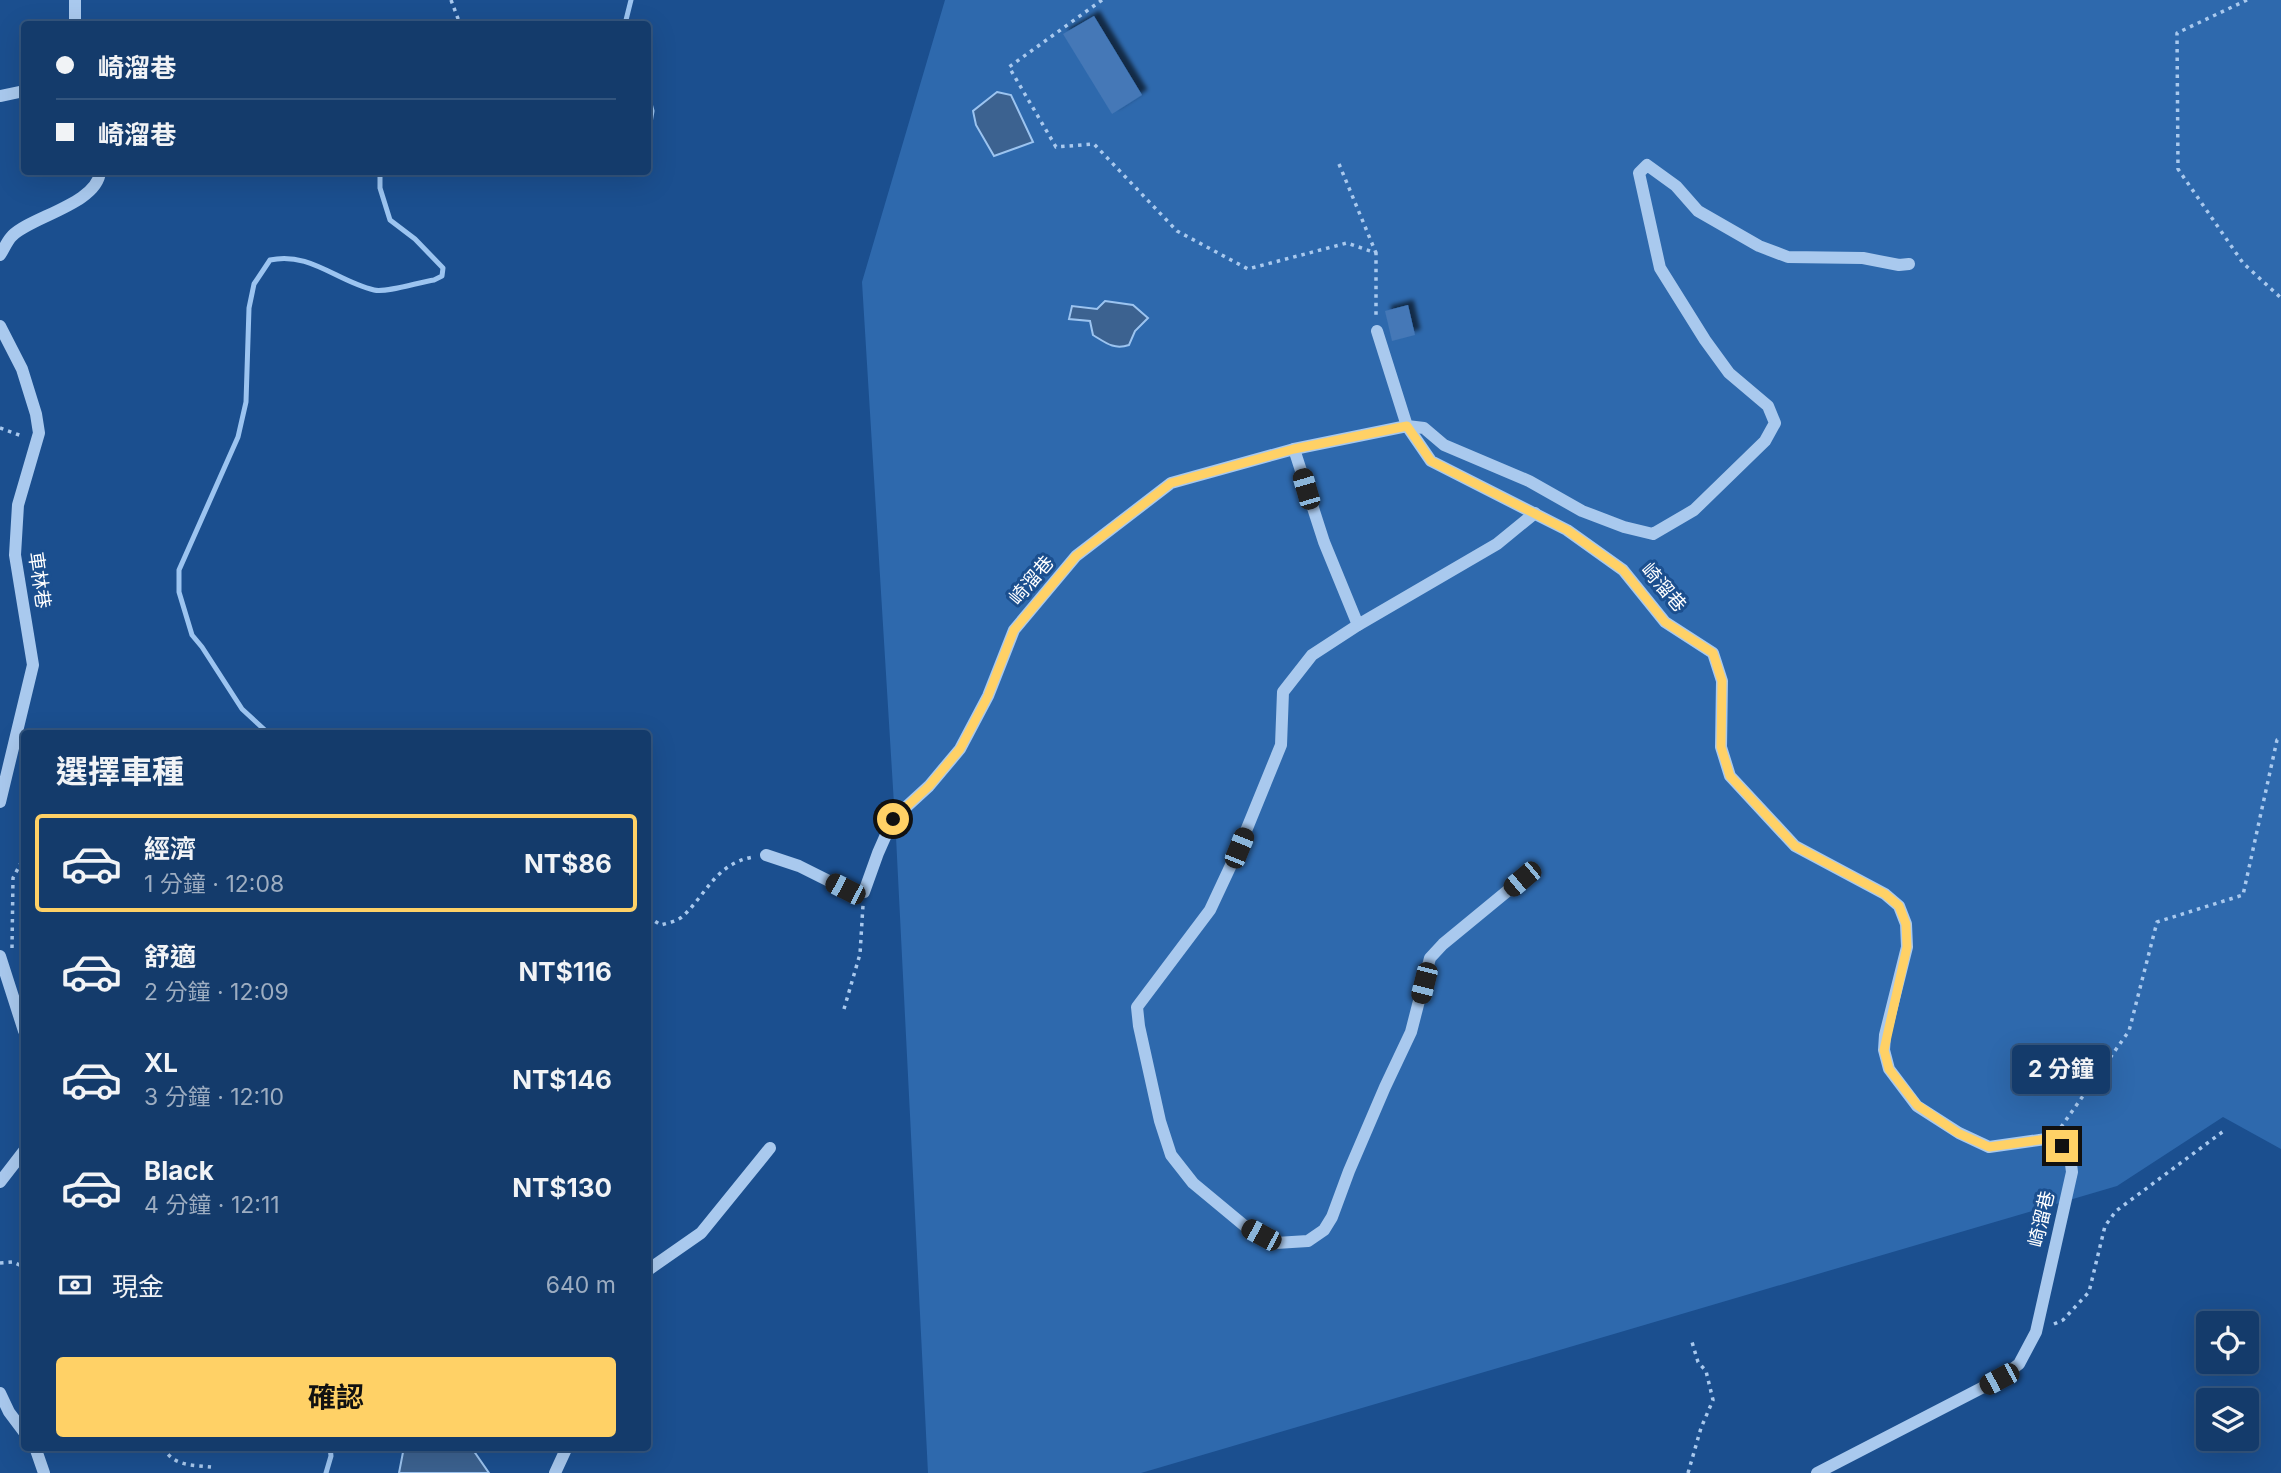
<!DOCTYPE html>
<html lang="zh-TW">
<head>
<meta charset="utf-8">
<style>
  body { margin:0; font-family:Inter,"Noto Sans TC",sans-serif; background:#214673; color:#f1f3f6; height:100vh; display:flex; flex-direction:column; font-size:26px; white-space:nowrap }
  * { box-sizing:border-box; margin:0 }
  p { font-size:23px; color:#9dadc1 }
  .icon { flex:none; width:38px; height:38px; fill:none; stroke:currentColor; stroke-width:2; stroke-linecap:round; stroke-linejoin:round }
  .map { position:relative; flex:1; overflow:hidden }
  .details { position:absolute; left:21px; top:730px; width:630px; height:721px; display:flex; flex-direction:column; background:#143b6b; border-radius:7px; box-shadow:0 7px 28px #0002,0 0 0 2px #33557e }
  .details>* { flex:none }
  .hud { position:absolute; left:21px; top:21px; width:630px; height:154px; border-radius:7px; box-shadow:0 7px 28px #0002,0 0 0 2px #33557e; display:grid; align-content:center; height:154px; padding:0 35px; background:#143b6b }
  .buttons { position:absolute; left:2196px; top:1311px; display:grid; gap:14px }
  .buttons a { display:grid; place-items:center; width:63px; height:63px; border-radius:7px; background:#143b6b; box-shadow:0 7px 28px #0002,0 0 0 2px #33557e; font-size:35px }
  .end { position:absolute; width:32px; height:32px; margin:-16px; border:9px solid #ffd166; background:#111; box-shadow:0 0 0 4px #111 }
  .from { border-radius:50% }
  .bubble { position:absolute; height:49px; border-radius:7px; background:#143b6b; box-shadow:0 7px 28px #0002,0 0 0 2px #33557e; font-size:23px; font-weight:700; line-height:49px; text-align:center }
  .car { position:absolute; width:21px; height:42px; margin:-21px -10px; border-radius:9px; box-shadow:0 0 5px 2px #0007; background:linear-gradient(#222 24%,#8ab4d8 0 40%,#222 0 76%,#8ab4d8 0 86%,#222 0) }
  .hud b { display:flex; align-items:center; gap:24px; height:66px; font-size:26px }
  .hud b+b { border-top:2px solid #33557e }
  .hud i { width:18px; height:18px; background:#f1f3f6 }
  ul { padding:0; list-style:none }
  li { display:flex; align-items:center; gap:21px; height:98px; margin:0 14px 10px; padding:0 21px; border:4px solid transparent; border-radius:7px }
  li div { flex:1 }
  li b { display:block; font-size:26px }
  li em { font-style:normal; font-weight:700 }
  li.on { border-color:#ffd166 }
  li>.icon { width:63px; height:63px; stroke-width:1.5 }
  h2 { padding:0 35px; font-size:32px; line-height:84px }
  .pay { display:flex; align-items:center; gap:18px; height:77px; padding:0 35px; font-size:26px }
  .pay p { margin-inline-start:auto }
  .button { display:flex; gap:14px; margin-top:auto; padding:14px 35px }
  .button a { flex:1; height:80px; border-radius:7px; background:#ffd166; color:#111; font-size:28px; font-weight:700; line-height:80px; text-align:center }
  .map>svg:first-child { display:block }
  .green { fill:#2e69ad }
  .water { fill:#3c6290; stroke:#9cc4f0; stroke-width:2 }
  .lines { fill:none; stroke-linecap:round; stroke-linejoin:round }
  .stream { stroke:#9cc4f0; stroke-width:5 }
  .building { fill:#4478b7; filter:url(#shadow) }
  .path { stroke:#a9c9ee; stroke-width:3.5; stroke-dasharray:3.5 5; stroke-linecap:butt }
  .minor { stroke:#a9c9ee; stroke-width:12 }
  .route { stroke:#ffd166; stroke-width:9 }
  .labels { text-anchor:middle; stroke-width:6; stroke-linejoin:round; paint-order:stroke }
  .street-label { font-size:19px; fill:#fff; stroke:#1b4f8f }
</style>
</head>
<body>
<div class="map">
<svg width="2281" height="1473" viewBox="0 0 2281 1473">
  <defs>
    <filter id="shadow"><feDropShadow dx="5.5" dy="-5.5" stdDeviation="2" flood-color="#0009"/></filter>
  </defs>
  <rect width="100%" height="100%" fill="#1b4f8f"/>
  <polygon class="green" points="945,0 2281,0 2281,1149 2223,1117 2117,1186 1141,1473 928,1473 896,837 862,282"/>
  <g class="water">
    <polygon points="997,92 1011,95 1033,142 994,156 976,125 973,111"/>
    <path d="M1105,301L1133,305L1148,318L1135,331L1129,345C1114,350 1106,343 1093,335L1090,321L1069,319L1072,306L1097,309Z"/>
    <polygon points="404,1447 471,1447 489,1473 399,1473"/>
  </g>
  <g class="lines">
    <g class="stream">
      <polyline points="625,24 631,0"/>
      <polyline points="648,96 652,111 648,135"/>
      <path d="M272,733L267,732L242,709L202,647L192,635L179,592V570L238,437L246,402L249,308L254,284L270,260C309,251 338,282 374,290C387,293 419,282 434,280L442,276L443,268L415,239L390,220L380,188V172"/>
      <polyline points="326,1473 331,1456 330,1447"/>
    </g>
  </g>
  <g class="building">
    <polygon points="1094,16 1142,95 1112,114 1063,34"/>
    <polygon points="1408,305 1415,335 1392,341 1385,311"/>
  </g>
  <g class="lines">
    <g class="path">
      <polyline points="451,0 460,24"/>
      <polyline points="1102,0 1009,67 1056,147 1094,144 1177,231 1248,269 1347,243 1376,253 1376,318"/>
      <polyline points="2247,0 2177,33 2178,169 2243,263 2281,298"/>
      <polyline points="1339,164 1376,253"/>
      <polyline points="0,428 22,436"/>
      <path d="M648,917L661,925C668,923 677,921 682,917C707,894 715,864 753,857"/>
      <polyline points="12,948 13,878 24,857"/>
      <polyline points="844,1009 860,954 863,905"/>
      <polyline points="2061,1127 2129,1031 2157,922 2243,895 2277,740 2281,739"/>
      <polyline points="0,1263 13,1262 24,1267"/>
      <polyline points="2054,1324 2063,1320 2089,1292 2105,1226 2116,1211 2225,1130"/>
      <path d="M164,1447C171,1466 193,1465 211,1467"/>
      <polyline points="1688,1473 1701,1428 1713,1400 1706,1371 1698,1362 1692,1342"/>
    </g>
    <g class="minor">
      <polyline points="75,24 75,0"/>
      <polyline points="1,96 24,91"/>
      <path d="M0,255C4,249 7,241 12,236C30,217 97,204 100,172"/>
      <polyline points="0,326 22,369 36,414 39,433 18,505 15,555 33,665 0,802"/>
      <polyline points="1377,331 1407,426 1424,428 1444,445 1529,481 1582,511 1624,527 1653,534 1694,510 1765,441 1775,423 1768,406 1729,373 1705,340 1660,268 1639,173 1647,165 1676,186 1698,211 1759,246 1788,257 1863,258 1899,265 1909,264"/>
      <polyline points="1294,449 1324,542 1358,625"/>
      <polyline points="766,855 799,866 845,889 864,892 878,853 893,819 929,786 960,749 988,696 1014,630 1076,556 1171,483 1294,449 1407,426 1431,461 1567,530 1623,570 1665,622 1713,653 1722,681 1721,747 1730,776 1795,846 1885,894 1899,906 1906,924 1907,947 1885,1035 1884,1050 1889,1069 1917,1106 1959,1133 1989,1147 2053,1138 2070,1156 2072,1172 2036,1332 2019,1364 1999,1379 1817,1473"/>
      <polyline points="1522,879 1443,944 1430,958 1411,1032 1385,1087 1349,1171 1332,1217 1324,1230 1308,1241 1276,1243 1246,1227 1193,1183 1171,1155 1160,1121 1139,1026 1137,1007 1210,910 1239,848 1281,745 1283,692 1312,655 1358,625 1497,544 1535,513"/>
      <polyline points="0,956 24,1031"/>
      <polyline points="0,1182 24,1151"/>
      <polyline points="648,1270 701,1233 770,1148"/>
      <polyline points="0,1393 9,1412 24,1432"/>
      <polyline points="35,1447 44,1473"/>
      <polyline points="555,1473 567,1447"/>
    </g>
  </g>
  <g class="lines">
    <polyline class="route" points="893,819 929,786 960,749 988,696 1014,630 1076,556 1171,483 1294,449 1407,426 1431,461 1567,530 1623,570 1665,622 1713,653 1722,681 1721,747 1730,776 1795,846 1885,894 1899,906 1906,924 1907,947 1884,1050 1889,1069 1917,1105 1958,1133 1989,1147 2053,1138 2062,1146"/>
  </g>
  <g class="labels">
    <g class="street-label">
      <text transform="translate(40 580) rotate(82)" y="7">車林巷</text>
      <text transform="translate(1031 580) rotate(-50)" y="7">崎溜巷</text>
      <text transform="translate(1664 587) rotate(49)" y="7">崎溜巷</text>
      <text transform="translate(2041 1219) rotate(-77)" y="7">崎溜巷</text>
    </g>
  </g>
</svg>
<div class="buttons">
<a><svg class="icon" aria-label="locate" viewBox="0 0 24 24"><circle cx="12" cy="12" r="6"/><path d="M12 2v4M12 18v4M2 12h4M18 12h4"/></svg></a>
<a><svg class="icon" aria-label="layers" viewBox="0 0 24 24"><path d="M12 4l9 5-9 5-9-5zM3 14l9 5 9-5"/></svg></a>
</div>
<i class="end from" style="left:893px;top:819px"></i>
<i class="end" style="left:2062px;top:1146px"></i>
<div class="bubble" style="left:2012px;top:1045px;width:98px">2 分鐘</div>
<i class="car" style="left:1306px;top:489px;rotate:344deg"></i>
<i class="car" style="left:1239px;top:848px;rotate:22deg"></i>
<i class="car" style="left:1522px;top:879px;rotate:230deg"></i>
<i class="car" style="left:845px;top:889px;rotate:297deg"></i>
<i class="car" style="left:1424px;top:983px;rotate:194deg"></i>
<i class="car" style="left:1261px;top:1235px;rotate:298deg"></i>
<i class="car" style="left:1999px;top:1379px;rotate:242deg"></i>
<div class="hud">
<b><i class="from"></i>崎溜巷</b>
<b><i></i>崎溜巷</b>
</div>
<section class="details">
<h2>選擇車種</h2>
<ul>
<li class="on"><svg class="icon" aria-label="car" viewBox="0 0 24 24"><path d="M5 17H2v-5l4-1 3-4h7l3 4 3 1v5h-3M9 17h6M6 11h13"/><circle cx="7" cy="17" r="2"/><circle cx="17" cy="17" r="2"/></svg><div><b>經濟</b><p>1 分鐘 · 12:08</p></div><em>NT$86</em></li>
<li><svg class="icon" aria-label="car" viewBox="0 0 24 24"><path d="M5 17H2v-5l4-1 3-4h7l3 4 3 1v5h-3M9 17h6M6 11h13"/><circle cx="7" cy="17" r="2"/><circle cx="17" cy="17" r="2"/></svg><div><b>舒適</b><p>2 分鐘 · 12:09</p></div><em>NT$116</em></li>
<li><svg class="icon" aria-label="car" viewBox="0 0 24 24"><path d="M5 17H2v-5l4-1 3-4h7l3 4 3 1v5h-3M9 17h6M6 11h13"/><circle cx="7" cy="17" r="2"/><circle cx="17" cy="17" r="2"/></svg><div><b>XL</b><p>3 分鐘 · 12:10</p></div><em>NT$146</em></li>
<li><svg class="icon" aria-label="car" viewBox="0 0 24 24"><path d="M5 17H2v-5l4-1 3-4h7l3 4 3 1v5h-3M9 17h6M6 11h13"/><circle cx="7" cy="17" r="2"/><circle cx="17" cy="17" r="2"/></svg><div><b>Black</b><p>4 分鐘 · 12:11</p></div><em>NT$130</em></li>
</ul>
<div class="pay"><svg class="icon" aria-label="cash" viewBox="0 0 24 24"><path d="M3 7h18v10H3z"/><circle cx="12" cy="12" r="2"/></svg>現金<p>640 m</p></div>
<div class="button"><a>確認</a></div>
</section>
</div>
</body>
</html>
